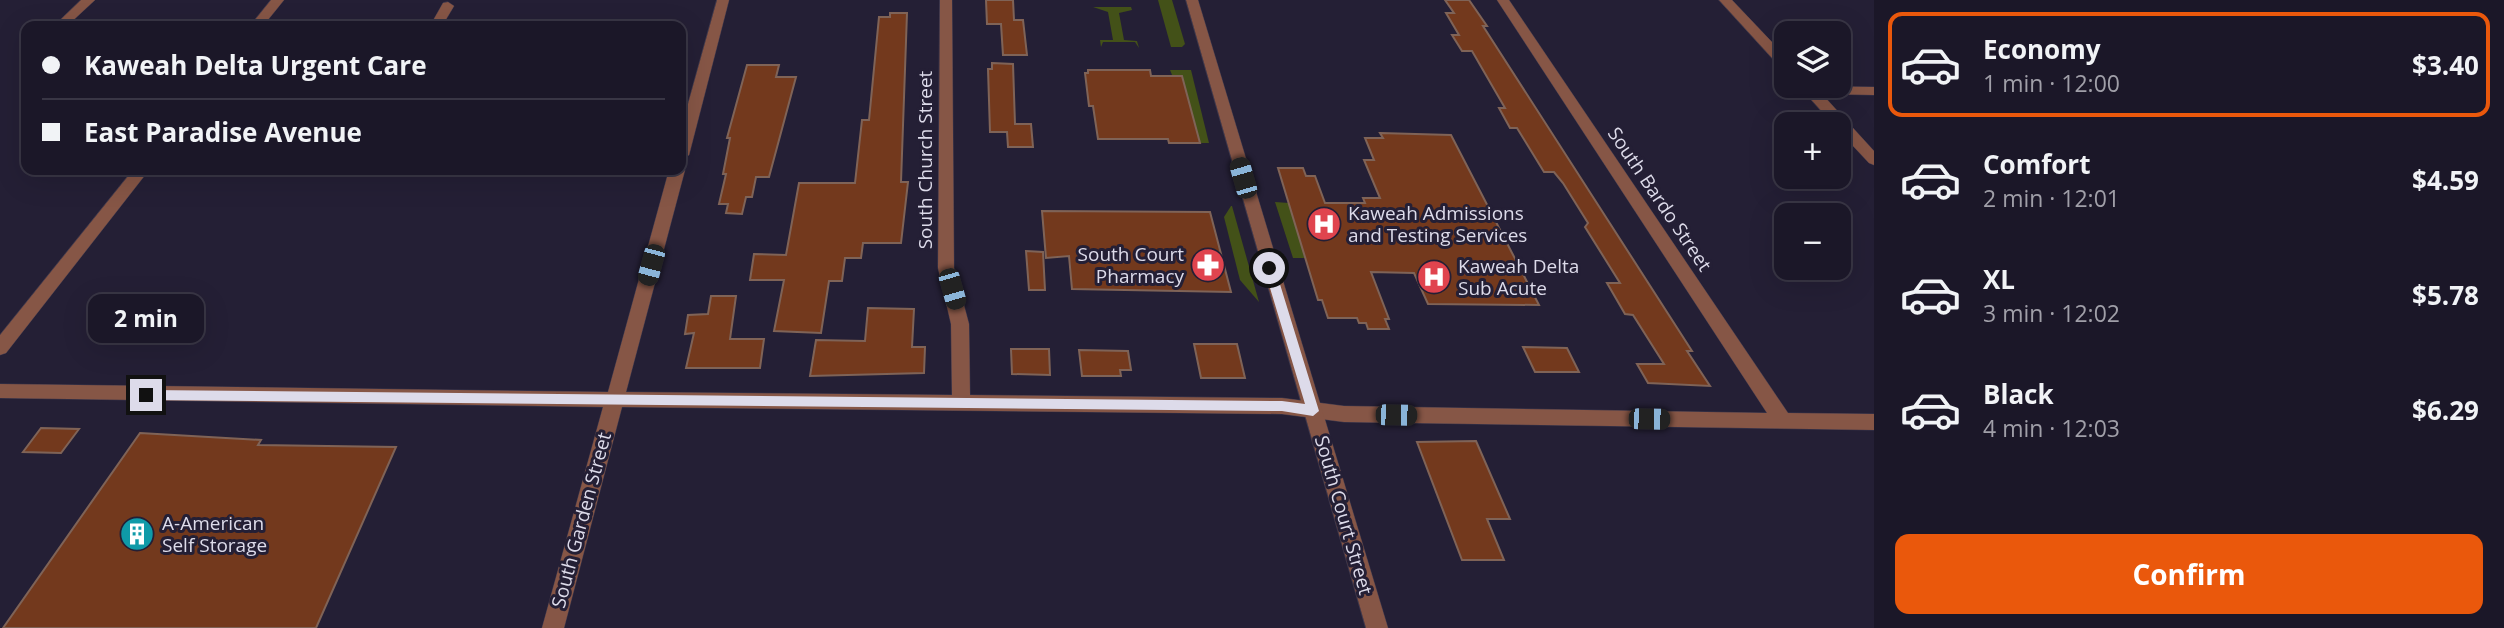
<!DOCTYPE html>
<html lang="en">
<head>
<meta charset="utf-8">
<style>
  body { margin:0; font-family:"Open Sans",sans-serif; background:#242030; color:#f1f3f6; height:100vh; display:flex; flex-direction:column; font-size:26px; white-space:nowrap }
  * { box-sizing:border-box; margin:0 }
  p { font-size:23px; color:#a09fa8 }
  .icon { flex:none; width:38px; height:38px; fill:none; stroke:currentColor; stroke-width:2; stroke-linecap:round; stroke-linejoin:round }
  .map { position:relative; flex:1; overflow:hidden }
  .panel { display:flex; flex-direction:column; background:#1b1728; width:630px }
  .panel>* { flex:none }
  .hud { position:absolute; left:21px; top:21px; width:665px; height:154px; border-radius:14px; box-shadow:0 7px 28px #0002,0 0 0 2px #393645; display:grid; align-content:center; height:154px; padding:0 21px; background:#1b1728 }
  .fabs { position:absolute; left:1774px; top:21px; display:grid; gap:14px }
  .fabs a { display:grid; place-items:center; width:77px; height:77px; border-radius:14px; background:#1b1728; box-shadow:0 7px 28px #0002,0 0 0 2px #393645; font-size:35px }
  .end { position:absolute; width:32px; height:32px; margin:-16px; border:9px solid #dddbea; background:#111; box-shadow:0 0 0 4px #111 }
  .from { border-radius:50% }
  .bubble { position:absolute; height:49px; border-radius:14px; background:#1b1728; box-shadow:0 7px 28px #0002,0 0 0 2px #393645; font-size:23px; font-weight:700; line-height:49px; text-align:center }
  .car { position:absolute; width:21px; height:42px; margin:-21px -10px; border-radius:9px; box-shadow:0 0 5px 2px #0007; background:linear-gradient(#222 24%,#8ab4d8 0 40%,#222 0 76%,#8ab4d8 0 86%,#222 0) }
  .hud b { display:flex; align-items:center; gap:24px; height:66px; font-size:26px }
  .hud b+b { border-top:2px solid #393645 }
  .hud i { width:18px; height:18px; background:#f1f3f6 }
  ul { padding:12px 0 0; list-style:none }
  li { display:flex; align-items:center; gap:21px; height:105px; margin:0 14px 10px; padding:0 7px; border:4px solid transparent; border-radius:14px }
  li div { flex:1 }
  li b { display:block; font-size:26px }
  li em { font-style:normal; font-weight:700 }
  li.on { border-color:#ea580c }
  li>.icon { width:63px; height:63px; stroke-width:1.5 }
  .button { display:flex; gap:14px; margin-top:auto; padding:14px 21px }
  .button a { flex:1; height:80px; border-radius:14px; background:#ea580c; color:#fff; font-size:28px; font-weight:700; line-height:80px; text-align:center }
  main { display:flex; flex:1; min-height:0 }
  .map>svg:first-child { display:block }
  .green { fill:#435118 }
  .building { fill:#73391d; stroke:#7f6357; stroke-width:2 }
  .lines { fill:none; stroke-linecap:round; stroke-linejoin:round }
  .minor-casing { stroke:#3e394e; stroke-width:1 }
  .tertiary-casing { stroke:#3e394e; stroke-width:1 }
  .minor { fill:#865646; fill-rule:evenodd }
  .tertiary { fill:#865646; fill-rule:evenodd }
  .route { fill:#dddbea }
  .labels { text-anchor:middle; stroke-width:6; stroke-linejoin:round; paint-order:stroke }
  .street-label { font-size:19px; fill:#dddbea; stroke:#241f35 }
  .poi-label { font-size:19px; fill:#dddbea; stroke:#241f35; text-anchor:start }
</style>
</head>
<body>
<main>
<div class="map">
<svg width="1874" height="628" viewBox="0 0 1874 628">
  <rect width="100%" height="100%" fill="#241f35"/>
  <g class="green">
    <polygon points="1158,0 1172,0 1185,44 1182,47 1171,47"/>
    <polygon points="1093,7 1131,7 1132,10 1119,13 1124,40 1137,41 1139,48 1135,42 1103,42 1101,47 1100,40 1113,40 1108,12"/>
    <polygon points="1170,70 1191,70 1209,143 1200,143"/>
    <polygon points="1275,202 1289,203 1306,252 1303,253 1305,258 1293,258"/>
    <polygon points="1231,206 1232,206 1259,302 1240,280 1224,217"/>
  </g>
  <g class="building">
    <polygon points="986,0 1013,0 1014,20 1023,20 1027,55 1003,55 1001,24 987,24"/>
    <polygon points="1445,0 1469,0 1487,26 1483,26 1692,351 1687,351 1710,386 1648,383 1637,364 1664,364 1633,315 1625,314 1607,283 1620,283 1585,227 1588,223 1563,183 1554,172 1544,172 1517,128 1510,128 1499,108 1505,108 1472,51 1462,51 1452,35 1459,35 1446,13 1454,13"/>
    <polygon points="890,13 907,13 901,182 908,182 901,243 863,243 861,258 845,258 842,281 829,281 821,333 774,331 784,280 750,280 754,254 786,255 799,183 855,183 862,120 869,120 879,17 890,17"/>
    <polygon points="992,63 1013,64 1015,124 1031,124 1033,147 1008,147 1007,132 990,132 988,69 992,69"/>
    <polygon points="747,65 779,65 776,77 796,77 769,177 756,177 752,197 746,197 742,214 726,213 728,204 719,204 726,174 723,174 730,138 727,138"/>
    <polygon points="1088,70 1150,70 1151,76 1182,76 1200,143 1169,143 1168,139 1098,139 1093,106 1089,106 1085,73 1088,73"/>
    <polygon points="1380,133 1451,135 1539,305 1428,304 1414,273 1371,272 1389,319 1385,319 1389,329 1368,329 1366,323 1359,323 1357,318 1328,318 1322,300 1318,300 1278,168 1303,168 1306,176 1315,176 1325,203 1365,203 1363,198 1380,198 1364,160 1374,160 1365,138 1383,138"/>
    <polygon points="1042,211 1210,212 1231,292 1072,289 1069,256 1046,258"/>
    <polygon points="1026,251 1043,252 1045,290 1029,290"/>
    <polygon points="711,296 736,296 730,339 764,339 760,368 686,368 694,333 685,334 688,315 708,314"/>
    <polygon points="868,308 914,309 912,347 925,347 924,373 810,376 816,340 865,341"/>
    <polygon points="1194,344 1237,344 1245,378 1201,378"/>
    <polygon points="1523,347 1567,348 1579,372 1535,372"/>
    <polygon points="1011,349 1049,349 1050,375 1012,374"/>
    <polygon points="1079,350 1128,351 1131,370 1120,370 1121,376 1082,376"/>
    <polygon points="41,428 79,429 61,453 23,452"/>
    <polygon points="140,433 261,440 258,445 396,447 316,628 3,628"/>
    <polygon points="1476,441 1510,519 1487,519 1504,560 1462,560 1417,442"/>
  </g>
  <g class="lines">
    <g class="minor-casing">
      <g id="minor">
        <polygon points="81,0 95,0 67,26 54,26"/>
        <polygon points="717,0 729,0 689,155 681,160 681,129"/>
        <polygon points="940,0 952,0 954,268 969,324 970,395 1282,398 1344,406 1767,413 1497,0 1509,0 1788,413 1874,414 1874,430 1344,422 1282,414 622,407 564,628 542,628 603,407 0,398 0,384 608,392 669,170 681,170 681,166 685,170 626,392 952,395 951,324 938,268"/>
        <polygon points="1719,0 1732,0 1787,58 1787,70 1782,69"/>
        <polygon points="448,2 454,6 442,26 430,26 443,3"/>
        <polygon points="1799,86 1874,87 1874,95 1822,94 1874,151 1874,165 1869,163 1839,131 1839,124 1833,124"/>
      </g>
    </g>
    <g class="tertiary-casing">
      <g id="tertiary">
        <polygon points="271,0 284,0 263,26 250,26"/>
        <polygon points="1186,0 1198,0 1388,628 1366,628"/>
        <polygon points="133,170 149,170 6,353 0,355 0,335"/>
      </g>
    </g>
    <use href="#minor" class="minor"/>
    <use href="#tertiary" class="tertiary"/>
  </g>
  <polygon class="route" points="1269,265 1275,268 1319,411 1313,416 1282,411 146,400 140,395 146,390 1282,401 1305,404 1264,268"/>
  <defs>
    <g id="hospital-disc" transform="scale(1.75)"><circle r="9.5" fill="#e0444e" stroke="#241f35"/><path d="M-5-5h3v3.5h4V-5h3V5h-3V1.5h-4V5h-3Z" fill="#fff"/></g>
    <g id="pharmacy-disc" transform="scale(1.75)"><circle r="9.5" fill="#e0444e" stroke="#241f35"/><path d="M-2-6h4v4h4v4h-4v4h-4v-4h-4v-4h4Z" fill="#fff"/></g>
    <g id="building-disc" transform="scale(1.75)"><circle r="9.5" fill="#0f9aa8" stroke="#241f35"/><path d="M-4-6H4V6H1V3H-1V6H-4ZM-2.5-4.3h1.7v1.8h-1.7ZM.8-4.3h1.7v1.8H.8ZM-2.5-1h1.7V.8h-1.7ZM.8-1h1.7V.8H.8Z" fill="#fff"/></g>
  </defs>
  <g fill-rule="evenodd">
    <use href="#hospital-disc" x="1324" y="224"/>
    <use href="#pharmacy-disc" x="1208" y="265"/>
    <use href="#hospital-disc" x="1434" y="277"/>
    <use href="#building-disc" x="137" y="534"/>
  </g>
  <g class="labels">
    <g class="street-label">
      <text transform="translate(925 160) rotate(-90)" y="7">South Church Street</text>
      <text transform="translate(1660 199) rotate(56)" y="7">South Bardo Street</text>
      <text transform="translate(1344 515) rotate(74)" y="7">South Court Street</text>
      <text transform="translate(581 520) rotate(-75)" y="7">South Garden Street</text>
    </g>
    <g class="poi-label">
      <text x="1348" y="220">Kaweah Admissions<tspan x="1348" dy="22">and Testing Services</tspan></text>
      <text x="1184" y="261" text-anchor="end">South Court<tspan x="1184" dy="22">Pharmacy</tspan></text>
      <text x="1458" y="273">Kaweah Delta<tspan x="1458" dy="22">Sub Acute</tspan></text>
      <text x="162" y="530">A-American<tspan x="162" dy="22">Self Storage</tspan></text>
    </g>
  </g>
</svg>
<div class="fabs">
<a><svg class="icon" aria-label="layers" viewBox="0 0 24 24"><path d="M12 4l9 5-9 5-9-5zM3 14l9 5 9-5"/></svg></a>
<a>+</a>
<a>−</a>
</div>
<i class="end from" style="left:1269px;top:268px"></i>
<i class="end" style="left:146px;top:395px"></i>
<div class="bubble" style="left:88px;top:294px;width:116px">2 min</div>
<i class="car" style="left:1243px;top:178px;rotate:344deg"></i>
<i class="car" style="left:651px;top:265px;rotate:195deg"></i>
<i class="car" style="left:952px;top:289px;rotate:164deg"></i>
<i class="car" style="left:1396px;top:415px;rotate:91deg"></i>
<i class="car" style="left:1649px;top:419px;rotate:91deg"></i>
<div class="hud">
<b><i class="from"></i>Kaweah Delta Urgent Care</b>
<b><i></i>East Paradise Avenue</b>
</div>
</div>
<section class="panel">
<ul>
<li class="on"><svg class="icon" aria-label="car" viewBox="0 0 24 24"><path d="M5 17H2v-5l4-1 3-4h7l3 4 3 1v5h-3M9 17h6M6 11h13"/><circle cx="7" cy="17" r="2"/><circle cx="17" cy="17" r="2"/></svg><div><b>Economy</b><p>1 min · 12:00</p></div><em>$3.40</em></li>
<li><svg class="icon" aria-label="car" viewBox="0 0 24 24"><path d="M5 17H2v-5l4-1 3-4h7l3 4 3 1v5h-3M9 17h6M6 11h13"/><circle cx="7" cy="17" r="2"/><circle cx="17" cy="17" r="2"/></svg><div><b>Comfort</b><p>2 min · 12:01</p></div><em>$4.59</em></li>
<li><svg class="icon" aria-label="car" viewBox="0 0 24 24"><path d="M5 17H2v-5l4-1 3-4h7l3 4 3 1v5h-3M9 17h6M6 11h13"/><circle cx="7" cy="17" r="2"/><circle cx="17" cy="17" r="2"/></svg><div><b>XL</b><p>3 min · 12:02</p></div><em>$5.78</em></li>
<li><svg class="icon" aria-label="car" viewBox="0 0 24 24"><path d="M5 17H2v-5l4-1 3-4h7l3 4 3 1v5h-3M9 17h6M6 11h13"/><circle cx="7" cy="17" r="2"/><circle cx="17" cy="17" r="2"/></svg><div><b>Black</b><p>4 min · 12:03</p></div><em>$6.29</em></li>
</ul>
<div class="button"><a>Confirm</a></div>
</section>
</main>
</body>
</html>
